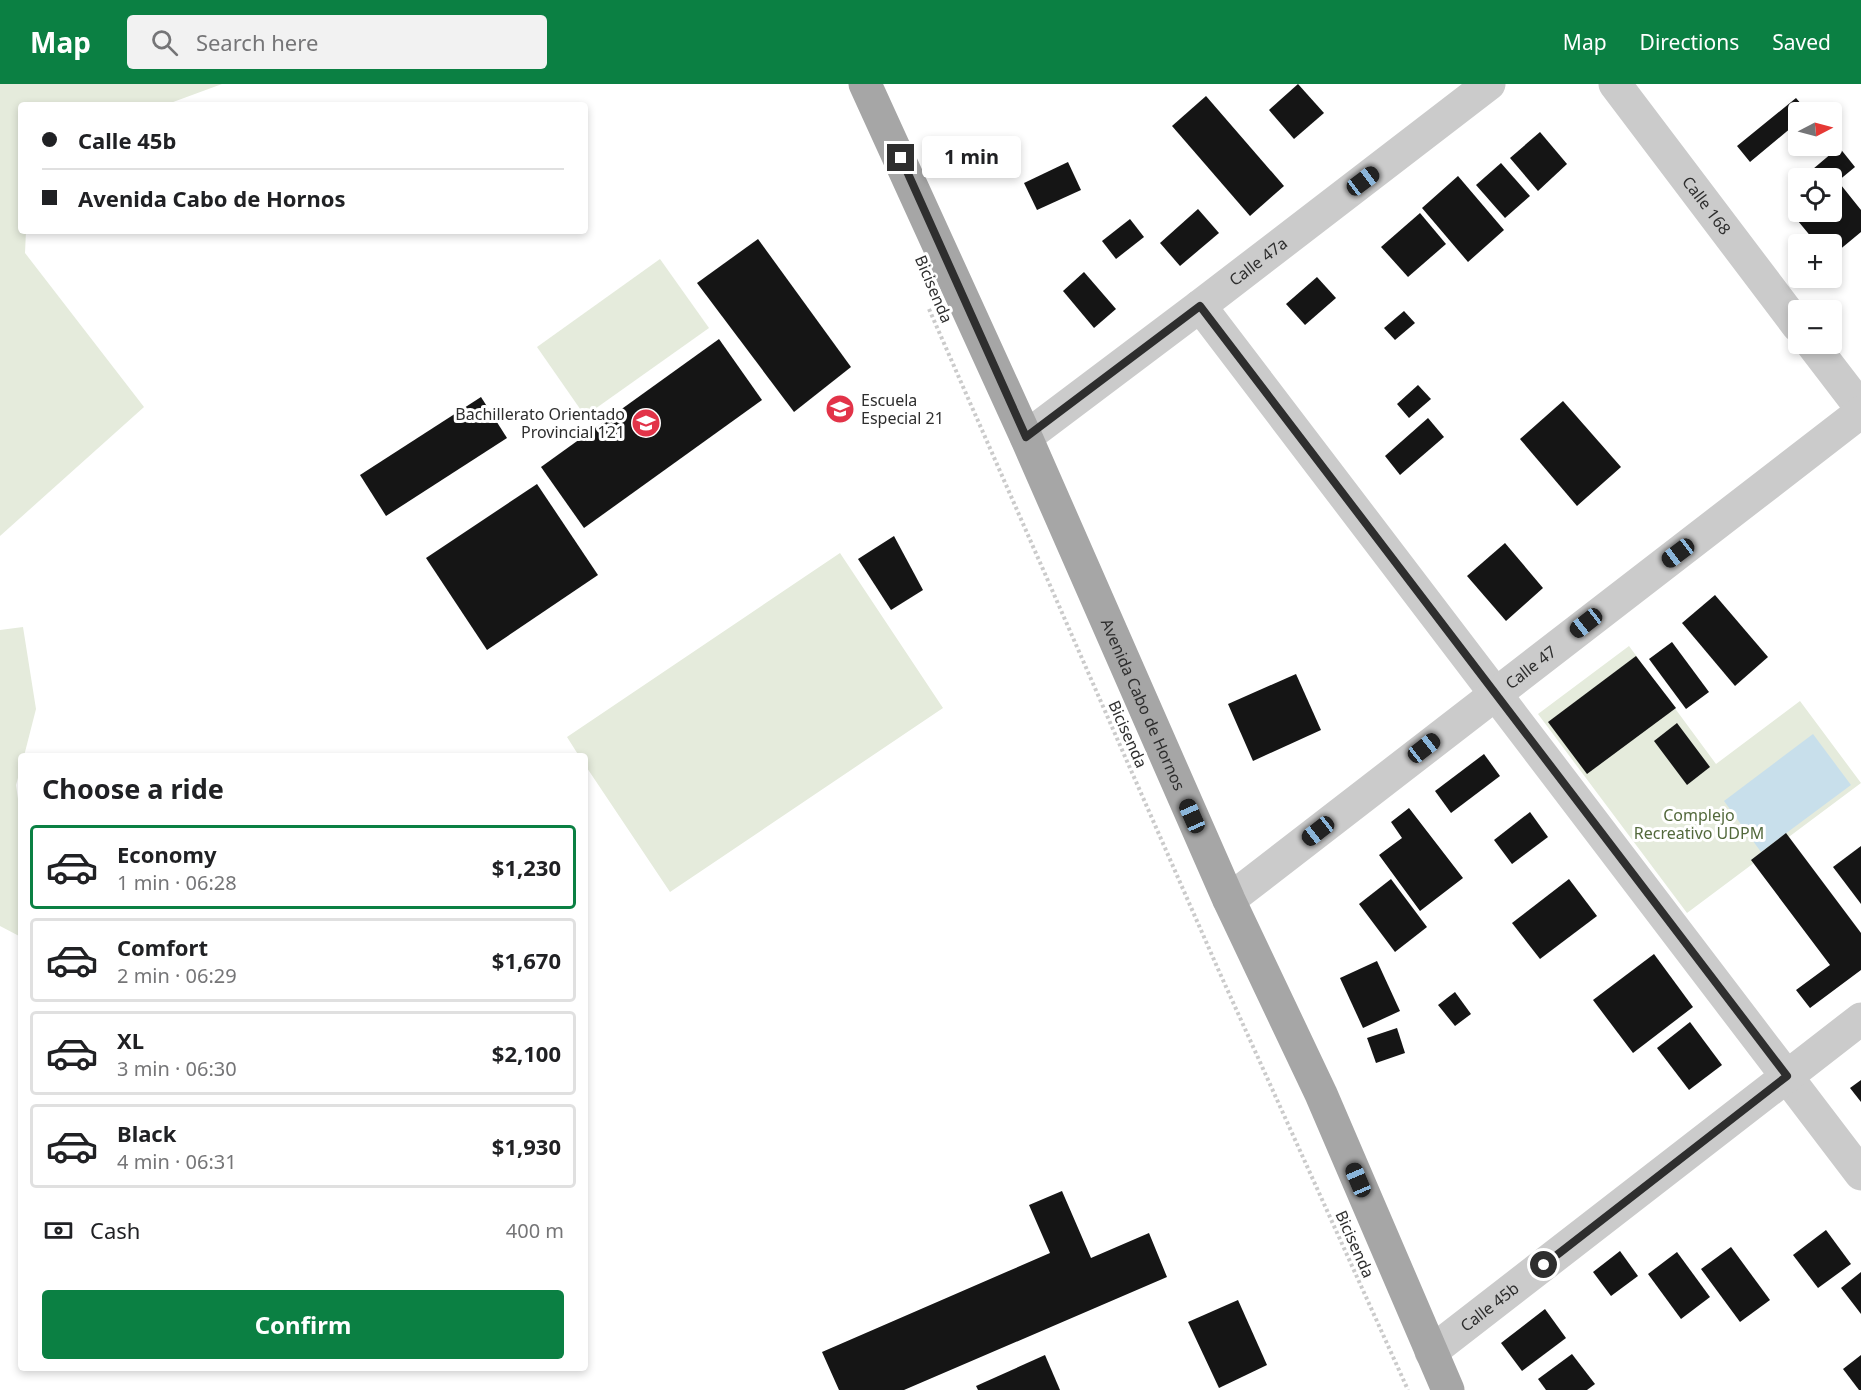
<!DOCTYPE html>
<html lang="en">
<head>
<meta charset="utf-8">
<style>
  body { margin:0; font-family:"Noto Sans",sans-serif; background:#f2f2f2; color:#202124; height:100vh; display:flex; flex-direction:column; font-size:22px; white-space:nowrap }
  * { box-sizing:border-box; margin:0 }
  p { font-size:20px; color:#757577 }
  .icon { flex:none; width:33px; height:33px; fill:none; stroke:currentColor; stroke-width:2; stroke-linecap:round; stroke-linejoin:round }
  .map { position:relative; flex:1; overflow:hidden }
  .panel { position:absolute; left:18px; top:669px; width:570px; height:618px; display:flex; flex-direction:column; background:#fff; border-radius:6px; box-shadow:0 3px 9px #0003 }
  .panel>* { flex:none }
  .top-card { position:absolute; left:18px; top:18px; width:570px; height:132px; border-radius:6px; box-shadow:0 3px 9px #0003; display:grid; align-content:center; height:132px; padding:0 24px; background:#fff }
  .needle { width:39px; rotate:84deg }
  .fabs { position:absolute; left:1788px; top:18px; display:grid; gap:12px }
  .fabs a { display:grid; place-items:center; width:54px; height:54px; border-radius:6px; background:#fff; box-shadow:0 3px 9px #0003; font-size:30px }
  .end { position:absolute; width:27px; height:27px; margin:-14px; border:8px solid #2e2e2e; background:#fff; box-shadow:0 0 0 3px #fff }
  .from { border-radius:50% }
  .bubble { position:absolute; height:42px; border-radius:6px; background:#fff; box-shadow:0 3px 9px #0003; font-size:20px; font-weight:700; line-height:42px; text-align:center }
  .car { position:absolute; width:18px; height:36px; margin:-18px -9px; border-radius:8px; box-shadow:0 0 4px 2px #0007; background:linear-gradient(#222 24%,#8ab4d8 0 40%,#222 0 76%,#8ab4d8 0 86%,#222 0) }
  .top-card b { display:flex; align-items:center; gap:21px; height:57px; font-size:22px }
  .top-card b+b { border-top:2px solid #e0e0e0 }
  .top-card i { width:15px; height:15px; background:#202124 }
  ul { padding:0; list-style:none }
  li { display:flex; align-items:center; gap:18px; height:84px; margin:0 12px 9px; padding:0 12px; border:3px solid #e0e0e0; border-radius:6px }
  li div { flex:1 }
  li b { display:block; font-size:22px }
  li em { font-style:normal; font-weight:700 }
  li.on { border-color:#0b8043 }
  li>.icon { width:54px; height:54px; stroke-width:1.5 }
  h2 { padding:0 24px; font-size:27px; line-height:72px }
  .pay { display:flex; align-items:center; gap:15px; height:66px; padding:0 24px; font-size:22px }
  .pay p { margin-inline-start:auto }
  .button { display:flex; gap:12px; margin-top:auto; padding:12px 24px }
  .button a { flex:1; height:69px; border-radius:6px; background:#0b8043; color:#fff; font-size:24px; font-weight:700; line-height:69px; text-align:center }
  header { display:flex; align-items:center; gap:36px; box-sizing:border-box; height:84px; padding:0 30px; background:#0b8043; color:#fff }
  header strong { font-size:28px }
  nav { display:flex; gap:33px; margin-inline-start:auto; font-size:21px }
  .search { width:420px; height:54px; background:#f2f2f2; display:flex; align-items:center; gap:15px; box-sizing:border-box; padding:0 21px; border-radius:6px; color:#757577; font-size:22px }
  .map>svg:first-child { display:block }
  .green { fill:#e5ebdc }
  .water { fill:#c8dfeb }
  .building { fill:#151515 }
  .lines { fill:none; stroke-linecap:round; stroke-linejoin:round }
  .path { stroke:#cbcbcb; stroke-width:4; stroke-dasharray:3 3; stroke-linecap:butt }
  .minor { stroke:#cbcbcb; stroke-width:33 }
  .primary { stroke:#a6a6a6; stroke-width:33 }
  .route { stroke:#2e2e2e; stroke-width:8 }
  .labels { text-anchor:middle; stroke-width:6; stroke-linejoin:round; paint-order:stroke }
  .street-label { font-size:16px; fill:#2e2e2e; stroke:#fff }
  .poi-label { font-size:16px; fill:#2e2e2e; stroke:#fff; text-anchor:start }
  .park-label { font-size:16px; fill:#53693c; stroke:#fff }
</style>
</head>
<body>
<header>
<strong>Map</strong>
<div class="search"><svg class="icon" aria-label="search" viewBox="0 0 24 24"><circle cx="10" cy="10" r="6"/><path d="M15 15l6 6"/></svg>Search here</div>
<nav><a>Map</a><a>Directions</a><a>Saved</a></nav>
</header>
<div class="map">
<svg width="1861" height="1306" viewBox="0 0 1861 1306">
  <rect width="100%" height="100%" fill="#fff"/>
  <g class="green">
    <polygon points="0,0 222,0 165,21 21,21 21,147 26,147 25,169 144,323 0,452"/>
    <polygon points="660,175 709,244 585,332 537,263"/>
    <polygon points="840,469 943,624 670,808 585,681 585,672 579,672 567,653"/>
    <polygon points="23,543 36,625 24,672 21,672 21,683 16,701 21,736 21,853 0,842 0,546"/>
    <polygon points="1629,562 1716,680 1800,617 1861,699 1687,829 1538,630"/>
  </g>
  <polygon class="water" points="1813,650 1851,701 1761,768 1724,717"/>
  <g class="building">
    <polygon points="1298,0 1324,29 1294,55 1269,26"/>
    <polygon points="1206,12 1284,102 1250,132 1172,42"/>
    <polygon points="1796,14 1808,28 1798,28 1798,38 1750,78 1737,62"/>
    <polygon points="1540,48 1567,80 1538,107 1510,74"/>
    <polygon points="1839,63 1855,83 1832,102 1832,94 1821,94 1813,85"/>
    <polygon points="1068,78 1081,106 1037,126 1024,99"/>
    <polygon points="1501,79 1530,112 1505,134 1476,101"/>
    <polygon points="1458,92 1504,146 1468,178 1422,124"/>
    <polygon points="1841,101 1861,126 1861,148 1832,172 1832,160 1817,160 1798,137 1810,128 1832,128 1832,109"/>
    <polygon points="1198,125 1219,149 1180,182 1160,159"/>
    <polygon points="1420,129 1446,160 1408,193 1381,163"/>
    <polygon points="1130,135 1144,153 1116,175 1102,157"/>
    <polygon points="758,155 851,283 794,328 697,199"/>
    <polygon points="1084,188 1116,225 1094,244 1063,207"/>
    <polygon points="1317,193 1336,214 1305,241 1286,220"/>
    <polygon points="1404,227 1415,239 1395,256 1384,244"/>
    <polygon points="719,255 762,316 584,444 541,383"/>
    <polygon points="1418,301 1431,315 1409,334 1397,320"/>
    <polygon points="481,313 507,354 386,432 360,391"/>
    <polygon points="1563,317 1621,383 1577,422 1520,355"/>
    <polygon points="1428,334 1444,353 1400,391 1385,372"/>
    <polygon points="537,400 598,491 487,566 426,474"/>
    <polygon points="894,452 923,506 891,526 858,475"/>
    <polygon points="1505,459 1543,504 1506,537 1467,492"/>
    <polygon points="1715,511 1768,573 1735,602 1682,539"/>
    <polygon points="1672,558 1709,608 1686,625 1649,575"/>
    <polygon points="1636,572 1676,624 1587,690 1548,638"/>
    <polygon points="1296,590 1321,646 1253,677 1228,620"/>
    <polygon points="1677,639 1710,683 1687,701 1654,657"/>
    <polygon points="1484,670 1500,692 1451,729 1435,707"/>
    <polygon points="1409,724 1463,794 1420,827 1379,771 1402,754 1391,738"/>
    <polygon points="1530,728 1548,753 1512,780 1494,756"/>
    <polygon points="1786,749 1861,849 1861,886 1810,924 1796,906 1830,881 1751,776"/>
    <polygon points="1861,762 1861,820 1833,783"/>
    <polygon points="1391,795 1427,843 1395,868 1359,820"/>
    <polygon points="1569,795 1597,832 1540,875 1512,839"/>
    <polygon points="1654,870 1693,923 1633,969 1593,916"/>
    <polygon points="1377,877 1400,927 1363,944 1340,894"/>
    <polygon points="1455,908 1471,930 1455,942 1438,921"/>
    <polygon points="1690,938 1722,981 1689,1006 1657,964"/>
    <polygon points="1397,944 1405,969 1376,979 1367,954"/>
    <polygon points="1861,996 1861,1018 1850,1004"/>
    <polygon points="1062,1107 1091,1174 1149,1149 1167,1193 904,1306 839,1306 822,1268 1050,1169 1029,1121"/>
    <polygon points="1826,1146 1851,1180 1818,1204 1793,1171"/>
    <polygon points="1731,1163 1770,1216 1740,1238 1701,1185"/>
    <polygon points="1620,1167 1638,1192 1611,1212 1593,1188"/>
    <polygon points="1677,1168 1710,1213 1681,1235 1648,1190"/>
    <polygon points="1861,1188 1861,1230 1841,1204"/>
    <polygon points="1238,1216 1267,1281 1219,1304 1188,1238"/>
    <polygon points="1545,1225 1566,1254 1522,1287 1501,1259"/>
    <polygon points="1572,1270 1595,1300 1587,1306 1546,1306 1538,1295"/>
    <polygon points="1045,1271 1060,1306 978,1306 976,1302"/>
    <polygon points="1861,1271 1861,1306 1859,1306 1843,1285"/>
  </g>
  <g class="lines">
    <polyline class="path" points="929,225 1218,885 1408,1306"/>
    <g class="minor">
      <path id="s1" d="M1615,0L1798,242"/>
      <polyline points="1200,222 1861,1090"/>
      <polyline points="1812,260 1861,324"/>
      <path id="s2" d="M1026,353L1200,222L1489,0"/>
      <path id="s3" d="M1229,816L1861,328"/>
      <path id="s4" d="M1431,1268L1861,935"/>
    </g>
    <path class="primary" id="s5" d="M865,0L1026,353L1229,816L1321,1010L1448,1306"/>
  </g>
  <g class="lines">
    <polyline class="route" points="901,74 1026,353 1200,222 1787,992 1544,1181"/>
  </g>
  <defs>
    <g id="school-disc" transform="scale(1.5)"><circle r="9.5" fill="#e23348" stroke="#fff"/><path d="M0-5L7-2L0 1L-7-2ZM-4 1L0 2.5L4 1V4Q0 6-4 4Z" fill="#fff"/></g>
  </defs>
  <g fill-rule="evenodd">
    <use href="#school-disc" x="840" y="325"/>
    <use href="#school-disc" x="646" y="339"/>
  </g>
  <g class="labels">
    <g class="street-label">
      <text dy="6" stroke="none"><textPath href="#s1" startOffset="152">Calle 168</textPath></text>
      <text dy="6" stroke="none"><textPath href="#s2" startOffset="291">Calle 47a</textPath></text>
      <text transform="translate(934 205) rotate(67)" y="6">Bicisenda</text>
      <text dy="6" stroke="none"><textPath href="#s3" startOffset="381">Calle 47</textPath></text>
      <text dy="6" stroke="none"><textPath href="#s5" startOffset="680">Avenida Cabo de Hornos</textPath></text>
      <text transform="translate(1128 650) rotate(66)" y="6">Bicisenda</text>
      <text transform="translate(1355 1160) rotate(66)" y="6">Bicisenda</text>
      <text dy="6" stroke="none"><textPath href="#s4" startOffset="74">Calle 45b</textPath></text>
    </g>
    <g class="poi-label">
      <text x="861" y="322">Escuela<tspan x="861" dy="18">Especial 21</tspan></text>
      <text x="625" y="336" text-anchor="end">Bachillerato Orientado<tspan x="625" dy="18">Provincial 121</tspan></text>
    </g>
    <g class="park-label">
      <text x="1699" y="737">Complejo<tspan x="1699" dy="18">Recreativo UDPM</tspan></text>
    </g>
  </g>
</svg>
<div class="fabs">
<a><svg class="needle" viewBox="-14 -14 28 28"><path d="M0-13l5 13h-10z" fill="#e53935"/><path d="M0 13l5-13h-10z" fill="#757577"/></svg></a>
<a><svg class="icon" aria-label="locate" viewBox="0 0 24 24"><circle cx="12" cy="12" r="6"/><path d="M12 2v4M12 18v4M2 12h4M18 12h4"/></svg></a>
<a>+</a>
<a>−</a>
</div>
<i class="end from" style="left:1544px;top:1181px"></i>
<i class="end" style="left:901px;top:74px"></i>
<div class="bubble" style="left:922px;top:52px;width:99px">1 min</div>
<i class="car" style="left:1363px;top:97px;rotate:53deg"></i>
<i class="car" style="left:1678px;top:469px;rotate:233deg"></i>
<i class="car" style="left:1586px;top:539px;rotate:232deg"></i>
<i class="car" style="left:1424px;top:664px;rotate:52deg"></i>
<i class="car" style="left:1192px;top:732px;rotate:336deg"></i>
<i class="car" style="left:1318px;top:747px;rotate:232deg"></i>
<i class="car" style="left:1358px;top:1096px;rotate:337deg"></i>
<div class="top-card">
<b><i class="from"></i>Calle 45b</b>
<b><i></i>Avenida Cabo de Hornos</b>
</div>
<section class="panel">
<h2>Choose a ride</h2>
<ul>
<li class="on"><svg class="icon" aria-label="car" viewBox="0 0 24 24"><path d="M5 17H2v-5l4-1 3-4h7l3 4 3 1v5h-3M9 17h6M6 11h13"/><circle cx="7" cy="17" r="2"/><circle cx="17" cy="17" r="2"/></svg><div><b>Economy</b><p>1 min · 06:28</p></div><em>$1,230</em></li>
<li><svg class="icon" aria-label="car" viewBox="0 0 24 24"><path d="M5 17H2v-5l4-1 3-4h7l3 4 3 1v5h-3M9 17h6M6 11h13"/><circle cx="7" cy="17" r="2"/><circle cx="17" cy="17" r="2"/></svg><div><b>Comfort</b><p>2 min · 06:29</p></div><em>$1,670</em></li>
<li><svg class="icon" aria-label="car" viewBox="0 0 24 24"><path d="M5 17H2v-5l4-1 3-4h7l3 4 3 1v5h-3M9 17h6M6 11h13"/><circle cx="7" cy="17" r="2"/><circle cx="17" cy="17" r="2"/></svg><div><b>XL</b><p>3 min · 06:30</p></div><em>$2,100</em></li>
<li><svg class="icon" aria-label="car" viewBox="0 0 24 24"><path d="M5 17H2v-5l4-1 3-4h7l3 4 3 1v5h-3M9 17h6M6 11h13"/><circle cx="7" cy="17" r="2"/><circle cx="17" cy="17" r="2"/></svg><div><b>Black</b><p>4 min · 06:31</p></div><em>$1,930</em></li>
</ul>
<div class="pay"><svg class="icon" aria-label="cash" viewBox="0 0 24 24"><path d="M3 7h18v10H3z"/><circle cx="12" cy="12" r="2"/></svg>Cash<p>400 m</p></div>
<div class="button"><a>Confirm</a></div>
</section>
</div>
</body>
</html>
